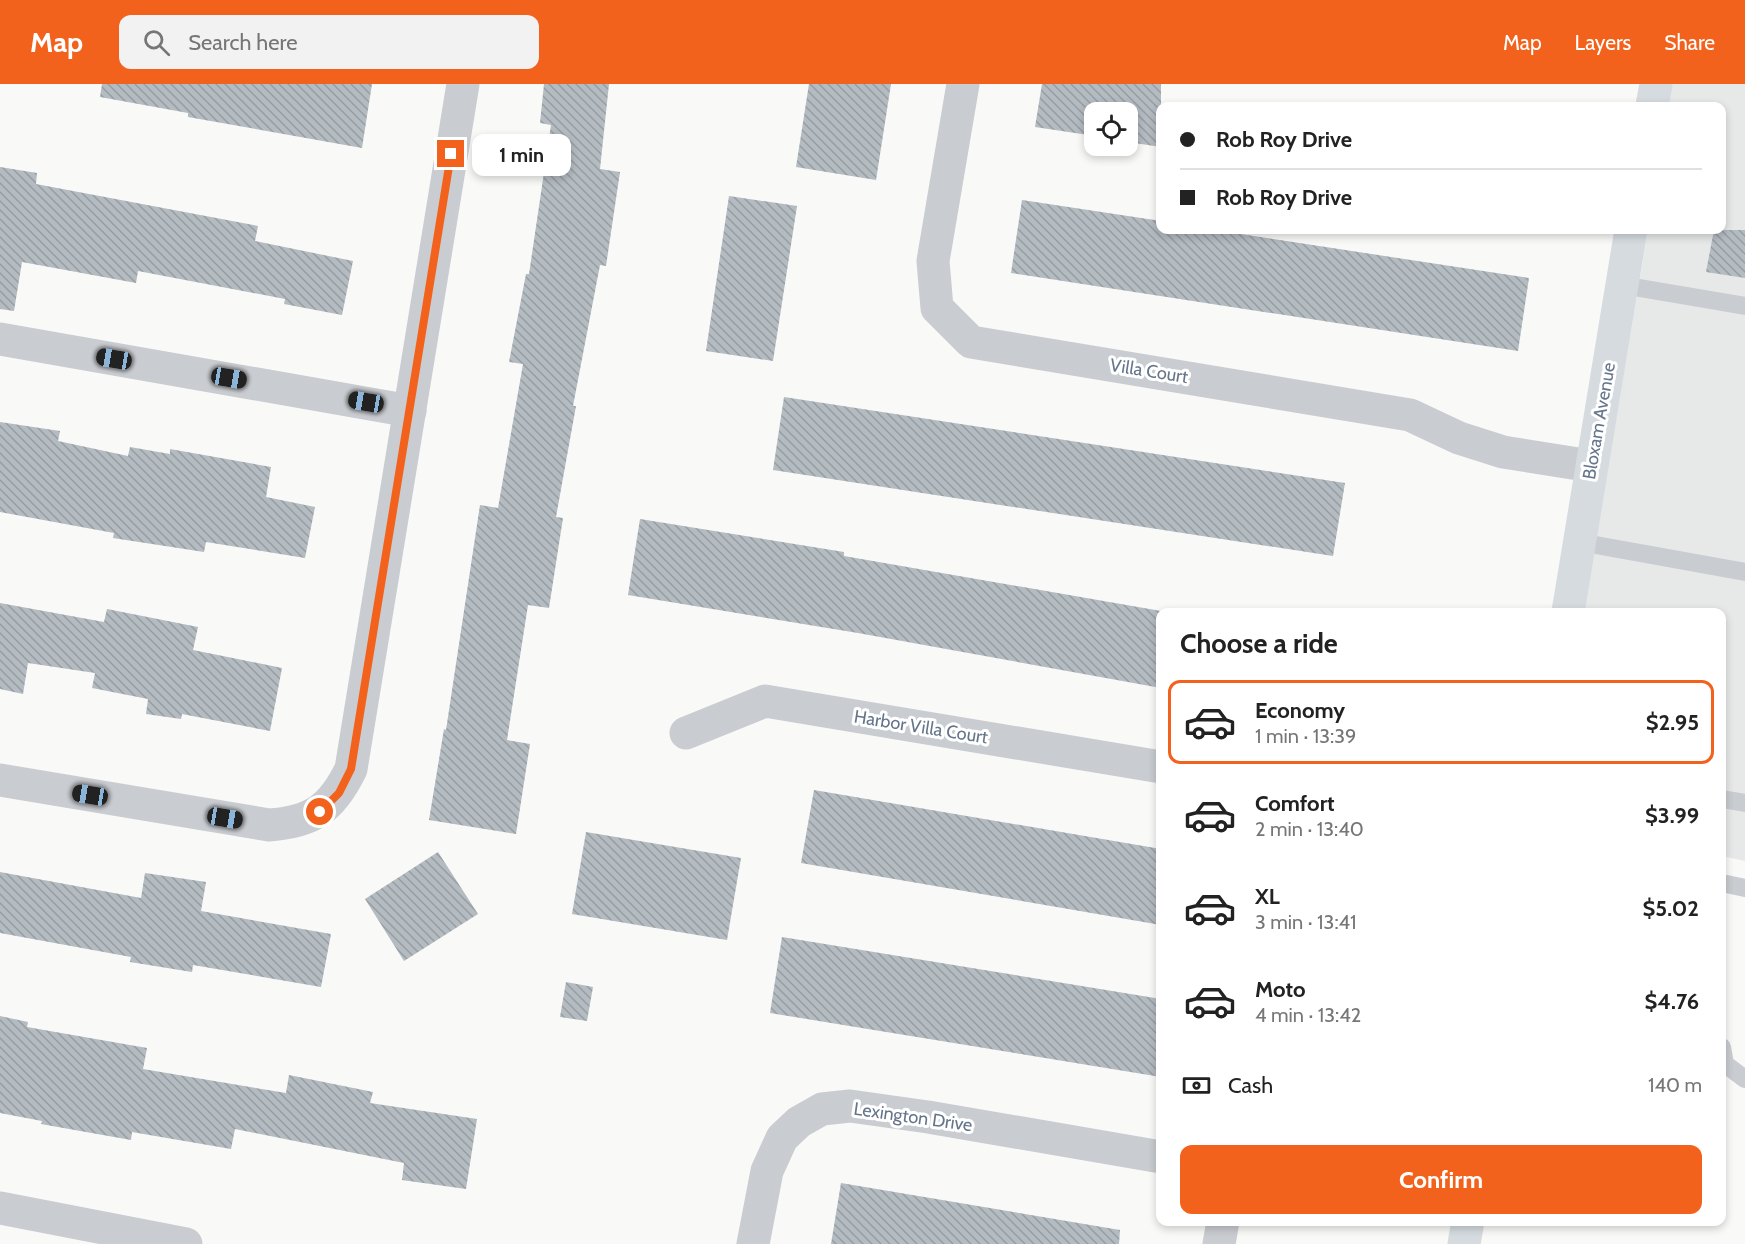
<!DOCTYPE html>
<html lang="en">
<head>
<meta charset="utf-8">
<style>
  body { margin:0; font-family:Cabin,sans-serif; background:#f2f2f2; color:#222; height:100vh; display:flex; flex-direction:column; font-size:22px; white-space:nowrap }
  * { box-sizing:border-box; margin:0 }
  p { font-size:20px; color:#767676 }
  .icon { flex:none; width:33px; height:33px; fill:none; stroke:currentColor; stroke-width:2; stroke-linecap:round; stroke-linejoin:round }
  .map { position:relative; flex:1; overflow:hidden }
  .sheet { position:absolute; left:1156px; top:524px; width:570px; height:618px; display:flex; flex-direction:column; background:#fff; border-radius:12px; box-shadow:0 3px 9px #0003 }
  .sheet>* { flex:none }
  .top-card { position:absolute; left:1156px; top:18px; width:570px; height:132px; border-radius:12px; box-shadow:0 3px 9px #0003; display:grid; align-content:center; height:132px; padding:0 24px; background:#fff }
  .controls { position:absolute; left:1084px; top:18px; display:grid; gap:12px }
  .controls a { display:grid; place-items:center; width:54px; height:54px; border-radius:12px; background:#fff; box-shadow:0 3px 9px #0003; font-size:30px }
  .end { position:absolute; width:27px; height:27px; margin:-14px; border:8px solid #f3621c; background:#fff; box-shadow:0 0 0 3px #fff }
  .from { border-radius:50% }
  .bubble { position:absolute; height:42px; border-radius:12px; background:#fff; box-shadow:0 3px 9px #0003; font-size:20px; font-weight:700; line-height:42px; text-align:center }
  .car { position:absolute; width:18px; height:36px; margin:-18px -9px; border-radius:8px; box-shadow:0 0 4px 2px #0007; background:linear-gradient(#222 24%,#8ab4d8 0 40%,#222 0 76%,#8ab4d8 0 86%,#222 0) }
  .top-card b { display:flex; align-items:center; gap:21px; height:57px; font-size:22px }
  .top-card b+b { border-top:2px solid #e0e0e0 }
  .top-card i { width:15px; height:15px; background:#222 }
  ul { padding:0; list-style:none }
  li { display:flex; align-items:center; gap:18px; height:84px; margin:0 12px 9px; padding:0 12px; border:3px solid transparent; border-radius:12px }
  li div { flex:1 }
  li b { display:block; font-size:22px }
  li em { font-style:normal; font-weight:700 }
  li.on { border-color:#f3621c }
  li>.icon { width:54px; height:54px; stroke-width:1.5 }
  h2 { padding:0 24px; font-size:27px; line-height:72px }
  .pay { display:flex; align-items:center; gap:15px; height:66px; padding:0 24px; font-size:22px }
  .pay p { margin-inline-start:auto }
  .primary-button { display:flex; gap:12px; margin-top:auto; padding:12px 24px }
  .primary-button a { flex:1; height:69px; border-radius:12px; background:#f3621c; color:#fff; font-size:24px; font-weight:700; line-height:69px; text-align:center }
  header { display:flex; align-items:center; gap:36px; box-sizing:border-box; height:84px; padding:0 30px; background:#f3621c; color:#fff }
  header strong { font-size:28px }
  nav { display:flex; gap:33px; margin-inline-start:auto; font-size:21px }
  .search { width:420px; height:54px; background:#f2f2f2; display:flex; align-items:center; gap:15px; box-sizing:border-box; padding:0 21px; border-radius:12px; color:#767676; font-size:22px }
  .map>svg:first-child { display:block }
  .built { fill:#e7e8e8 }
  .building { fill:url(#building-back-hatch) }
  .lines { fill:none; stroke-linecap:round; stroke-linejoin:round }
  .lane { stroke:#c9ccd0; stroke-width:18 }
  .street { stroke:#c9ccd0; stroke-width:33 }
  .secondary { stroke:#d6dbe0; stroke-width:33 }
  .route { stroke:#f3621c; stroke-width:8 }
  .labels { text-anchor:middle; stroke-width:6; stroke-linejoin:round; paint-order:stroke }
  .street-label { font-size:18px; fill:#65768a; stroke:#fff }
</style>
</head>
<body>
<header>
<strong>Map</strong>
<div class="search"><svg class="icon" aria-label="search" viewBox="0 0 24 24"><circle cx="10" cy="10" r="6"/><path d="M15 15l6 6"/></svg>Search here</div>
<nav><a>Map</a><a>Layers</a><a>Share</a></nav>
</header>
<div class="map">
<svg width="1745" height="1160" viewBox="0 0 1745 1160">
  <defs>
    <pattern id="building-back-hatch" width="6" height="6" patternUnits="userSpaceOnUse" patternTransform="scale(1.5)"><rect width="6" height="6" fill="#b4bbc1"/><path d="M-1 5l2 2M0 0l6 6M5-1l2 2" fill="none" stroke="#969da3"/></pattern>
  </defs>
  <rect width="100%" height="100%" fill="#f9f9f7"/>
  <polygon class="built" points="1672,0 1745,0 1745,777 1722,772 1722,528 1584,528 1648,146 1722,146 1722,22 1668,22"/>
  <g class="building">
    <polygon points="102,0 372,0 362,64 188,33 188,29 100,13"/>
    <polygon points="544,0 609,0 600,85 620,88 606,182 600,181 573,322 576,322 556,433 563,434 549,524 528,521 507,656 530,660 516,750 429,736 444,645 446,646 480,421 498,424 523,280 509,278 526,190 529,190 551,41 540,39"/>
    <polygon points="809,0 891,0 876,96 796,83"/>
    <polygon points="1042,0 1161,0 1161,63 1128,58 1128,28 1095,28 1095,52 1035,43"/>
    <polygon points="0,83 37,89 36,100 258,142 255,157 353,177 342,231 284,220 285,215 138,187 136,199 22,178 14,227 0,225"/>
    <polygon points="729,112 797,122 773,277 706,267"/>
    <polygon points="1022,116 1161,137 1161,146 1214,146 1529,194 1518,267 1011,189"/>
    <polygon points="1714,146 1745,146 1745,194 1706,188"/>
    <polygon points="784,313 1345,399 1333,472 773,386"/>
    <polygon points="0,338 60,347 58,357 128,372 130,363 170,370 170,365 271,383 266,413 315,423 305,474 206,458 204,468 113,454 114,449 0,428"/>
    <polygon points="640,435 844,468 844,472 1161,527 1161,604 858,549 628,511"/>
    <polygon points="0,519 104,538 107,525 198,543 193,566 282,584 270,647 182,630 181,635 146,630 148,615 92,604 95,589 28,579 23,610 0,605"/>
    <polygon points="814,706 1161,765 1161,841 801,779"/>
    <polygon points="586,748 741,774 727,856 572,830"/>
    <polygon points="438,768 478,830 404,877 365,815"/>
    <polygon points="0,788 141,814 145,789 206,798 201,827 331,850 321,903 193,881 192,888 130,878 131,873 0,849"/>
    <polygon points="782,853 1161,915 1161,993 770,929"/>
    <polygon points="566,898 593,903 587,937 560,933"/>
    <polygon points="0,932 28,938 27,943 147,964 143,985 286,1009 289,991 373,1008 370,1019 477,1035 466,1105 402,1096 404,1079 235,1045 231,1065 132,1048 131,1056 41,1040 42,1037 0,1029"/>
    <polygon points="841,1099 1120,1146 1119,1160 831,1160"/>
  </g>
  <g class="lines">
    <g class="lane">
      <polyline points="1622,201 1745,222"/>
      <polyline points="1579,458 1745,488"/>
      <polyline points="1722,715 1745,719"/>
      <polyline points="1722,799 1745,804"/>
      <polyline points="1722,963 1725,980 1745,995"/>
    </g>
    <g class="street">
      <polyline points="963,0 933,177 937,224 971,258 1410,331 1459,354 1503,368 1591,382"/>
      <polyline points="0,255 410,327"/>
      <polyline points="686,649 765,617 1161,683"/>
      <path d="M0,696L269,741C313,738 332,724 351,685L463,0"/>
      <polyline points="0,1124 186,1160"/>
      <polyline points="753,1160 767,1087 782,1054 799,1038 822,1025 850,1022 928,1033 1161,1073"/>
      <polyline points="1219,1160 1223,1137"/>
    </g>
    <g class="secondary">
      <polyline points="1652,22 1656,0"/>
      <polyline points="1568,528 1631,146"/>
      <polyline points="1464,1160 1468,1137"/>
    </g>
  </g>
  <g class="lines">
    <polyline class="route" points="320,728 339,709 351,685 451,70"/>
  </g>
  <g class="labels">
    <g class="street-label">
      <text transform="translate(1149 287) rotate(9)" y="6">Villa Court</text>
      <text transform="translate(1599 337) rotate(-80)" y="6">Bloxam Avenue</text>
      <text transform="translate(921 643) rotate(9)" y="6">Harbor Villa Court</text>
      <text transform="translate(913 1033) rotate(8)" y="6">Lexington Drive</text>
    </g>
  </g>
</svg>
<div class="controls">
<a><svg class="icon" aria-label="locate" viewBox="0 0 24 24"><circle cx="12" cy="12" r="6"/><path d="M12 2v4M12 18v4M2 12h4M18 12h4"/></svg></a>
</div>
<i class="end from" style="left:320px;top:728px"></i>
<i class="end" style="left:451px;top:70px"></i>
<div class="bubble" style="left:472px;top:50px;width:99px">1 min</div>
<i class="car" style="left:114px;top:275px;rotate:280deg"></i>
<i class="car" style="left:229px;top:294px;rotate:100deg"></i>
<i class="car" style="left:366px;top:318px;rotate:280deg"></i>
<i class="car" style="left:90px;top:711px;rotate:279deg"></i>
<i class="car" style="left:225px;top:734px;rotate:100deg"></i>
<div class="top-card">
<b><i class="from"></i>Rob Roy Drive</b>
<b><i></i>Rob Roy Drive</b>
</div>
<section class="sheet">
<h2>Choose a ride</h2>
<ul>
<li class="on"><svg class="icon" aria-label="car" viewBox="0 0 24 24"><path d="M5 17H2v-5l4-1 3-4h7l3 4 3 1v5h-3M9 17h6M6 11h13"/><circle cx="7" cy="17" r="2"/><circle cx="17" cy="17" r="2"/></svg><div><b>Economy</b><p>1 min · 13:39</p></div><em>$2.95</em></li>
<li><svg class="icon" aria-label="car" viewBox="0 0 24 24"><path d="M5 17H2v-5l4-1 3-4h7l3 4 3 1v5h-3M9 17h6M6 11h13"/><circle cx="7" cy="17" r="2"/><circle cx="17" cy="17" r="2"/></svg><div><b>Comfort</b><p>2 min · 13:40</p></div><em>$3.99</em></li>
<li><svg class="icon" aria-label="car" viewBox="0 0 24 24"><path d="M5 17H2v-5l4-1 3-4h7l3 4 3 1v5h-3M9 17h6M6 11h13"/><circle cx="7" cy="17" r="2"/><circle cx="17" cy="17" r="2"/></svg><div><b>XL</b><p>3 min · 13:41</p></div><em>$5.02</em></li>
<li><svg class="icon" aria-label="car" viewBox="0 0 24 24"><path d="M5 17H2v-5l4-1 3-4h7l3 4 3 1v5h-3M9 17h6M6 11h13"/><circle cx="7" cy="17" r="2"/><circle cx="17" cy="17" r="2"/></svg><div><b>Moto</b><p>4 min · 13:42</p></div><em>$4.76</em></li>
</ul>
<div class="pay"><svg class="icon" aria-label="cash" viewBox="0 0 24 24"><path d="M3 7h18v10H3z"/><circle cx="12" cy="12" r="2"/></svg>Cash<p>140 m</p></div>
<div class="primary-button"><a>Confirm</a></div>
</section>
</div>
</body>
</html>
